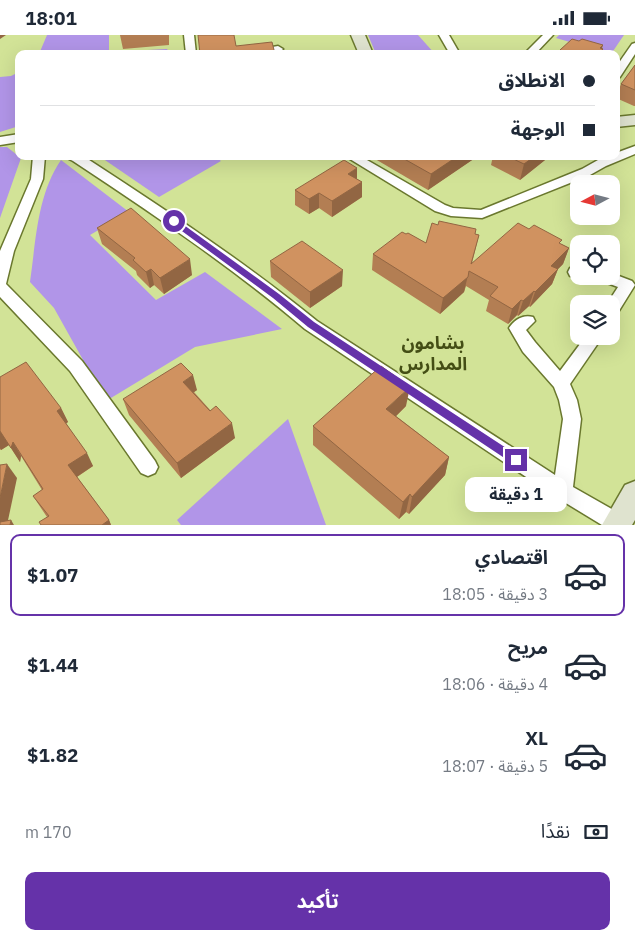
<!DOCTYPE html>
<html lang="ar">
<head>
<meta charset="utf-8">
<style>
  body { margin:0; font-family:"IBM Plex Sans","Noto Sans Arabic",sans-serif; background:#f2f2f3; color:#1f2937; direction:rtl; height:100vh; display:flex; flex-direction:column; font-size:19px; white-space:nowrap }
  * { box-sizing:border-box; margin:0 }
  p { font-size:16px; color:#747a83 }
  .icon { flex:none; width:28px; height:28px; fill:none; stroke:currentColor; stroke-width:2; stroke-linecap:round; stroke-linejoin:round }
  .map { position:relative; height:490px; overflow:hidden; direction:ltr }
  .drawer { display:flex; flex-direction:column; background:#fff; flex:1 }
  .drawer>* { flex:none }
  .banner { position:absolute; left:15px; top:15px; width:605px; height:110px; border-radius:10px; box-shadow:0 5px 20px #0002; direction:rtl; display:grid; align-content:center; height:110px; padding:0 25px; background:#fff }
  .needle { width:32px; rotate:263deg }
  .buttons { position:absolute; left:570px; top:140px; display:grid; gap:10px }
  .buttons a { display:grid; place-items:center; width:50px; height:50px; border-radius:10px; background:#fff; box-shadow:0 5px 20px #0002; font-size:25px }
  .end { position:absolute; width:22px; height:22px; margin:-11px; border:6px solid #6532a9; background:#fff; box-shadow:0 0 0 2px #fff }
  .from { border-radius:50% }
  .bubble { position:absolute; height:35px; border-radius:10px; background:#fff; box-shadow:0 5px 20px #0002; font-size:16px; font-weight:700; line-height:35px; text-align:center; direction:rtl }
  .banner b { display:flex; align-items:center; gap:18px; height:48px; font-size:19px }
  .banner b+b { border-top:1px solid #e0e1e3 }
  .banner i { width:12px; height:12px; background:#1f2937 }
  ul { padding:9px 0 0; list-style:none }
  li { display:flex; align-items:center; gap:15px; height:82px; margin:0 10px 8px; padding:0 15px; border:2px solid transparent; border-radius:10px }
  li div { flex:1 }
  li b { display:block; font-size:19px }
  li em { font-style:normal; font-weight:700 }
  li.selected { border-color:#6532a9 }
  li>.icon { width:45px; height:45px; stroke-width:1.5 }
  .pay { display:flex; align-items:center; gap:12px; height:55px; padding:0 25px; font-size:19px }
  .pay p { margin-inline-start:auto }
  .action { display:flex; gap:10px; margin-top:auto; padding:10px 25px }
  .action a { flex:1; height:58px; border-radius:10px; background:#6532a9; color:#fff; font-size:20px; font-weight:700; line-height:58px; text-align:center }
  .status { display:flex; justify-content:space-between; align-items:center; height:35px; padding:0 25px; background:#fff; direction:ltr }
  .status svg { height:14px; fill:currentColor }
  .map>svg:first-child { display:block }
  .forest { fill:#b195e8 }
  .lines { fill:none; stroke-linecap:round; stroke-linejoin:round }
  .street-casing { stroke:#6a782e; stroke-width:3 }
  .secondary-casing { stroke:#6a782e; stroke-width:3 }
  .street { fill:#fff; fill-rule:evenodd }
  .secondary { fill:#dfe3cf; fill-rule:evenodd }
  .wall { fill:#b37e53 }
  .shaded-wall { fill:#926643 }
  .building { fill:#d09260; stroke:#926643 }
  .route { fill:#6532a9 }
  .labels { text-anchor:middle; stroke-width:4.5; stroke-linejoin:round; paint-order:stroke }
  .district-label { font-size:18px; font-weight:bold; fill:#444e15; stroke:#d2e397 }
</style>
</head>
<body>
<div class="status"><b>18:01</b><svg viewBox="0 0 49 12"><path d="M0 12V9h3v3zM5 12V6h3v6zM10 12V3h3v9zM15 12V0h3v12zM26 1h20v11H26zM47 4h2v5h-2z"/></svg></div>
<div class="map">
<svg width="635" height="490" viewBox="0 0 635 490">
  <rect width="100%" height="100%" fill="#d2e397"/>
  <g class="forest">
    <polygon points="47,0 109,0 109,17 167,14 170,19 39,19"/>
    <polygon points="368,0 418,0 435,19 376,19"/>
    <polygon points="559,0 624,0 611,19 556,3"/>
    <polygon points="19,37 19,91 0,97 0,42 11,41"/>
    <polygon points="0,112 7,112 21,123 0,183"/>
    <polygon points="99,121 214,121 221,126 159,162"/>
    <path d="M61,125L129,177L90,200L156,265L205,237L282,294L195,312L106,366L54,273L30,247C36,206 37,160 61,125Z"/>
    <polygon points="288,384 326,490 181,490 177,485"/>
  </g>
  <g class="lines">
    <g class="street-casing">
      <g id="street">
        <polygon points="184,0 194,0 196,19 186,19"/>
        <polygon points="439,0 449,0 460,19 450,19"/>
        <polygon points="543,0 553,0 535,19 524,19"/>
        <polygon points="635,8 635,19 620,42 616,43 616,32 632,9"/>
        <polygon points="278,11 283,14 281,16 268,19 245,19 250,16"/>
        <polygon points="19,99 19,107 0,110 0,102"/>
        <polygon points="635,111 635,119 606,131 590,140 482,183 451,181 435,176 345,121 360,121 445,170 453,173 481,175 582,134 598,125 608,121 616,121 616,118"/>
        <polygon points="33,121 45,121 43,144 14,216 6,249 82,326 155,426 158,432 155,438 148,441 141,438 70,336 0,262 0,216 31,144"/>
        <path d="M63,121H83C163,173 242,225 317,286L555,440L563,384L559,365L554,352L523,317L509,293C514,285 523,279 533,282L535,286L526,295L535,307L560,336L586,301H603L570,349L577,365L581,384L573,452L624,481L626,490H602L556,462L305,294C232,232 153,179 73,126Z"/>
        <polygon points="579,232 579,241 582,241 570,241 568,237 570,233"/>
        <polygon points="611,238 632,246 635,250 617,279 611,281 611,269 607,269 618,252 599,245 597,241 611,241"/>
      </g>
    </g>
    <g class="secondary-casing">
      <g id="secondary">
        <polygon points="351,0 365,0 373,19 359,19"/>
        <polygon points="635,80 635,90 616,92 616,82"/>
        <polygon points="635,446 635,485 632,490 602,490 625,450"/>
      </g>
    </g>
    <use href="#street" class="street"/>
    <use href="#secondary" class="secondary"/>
  </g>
  <g class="wall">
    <polygon points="120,0 169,0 169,10 123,14"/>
    <polygon points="603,10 602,13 603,14 601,19 559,19 560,15"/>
    <polygon points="635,30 635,71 634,71 616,63 616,62 621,49"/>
    <polygon points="370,121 478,121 428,155"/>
    <polygon points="493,121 550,121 520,145 491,130"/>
    <polygon points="357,144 362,147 362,162 332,182 319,173 309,179 295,170 295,155"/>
    <polygon points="97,193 192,240 164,259 154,250 150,253 137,240 136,236 102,209"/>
    <polygon points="406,199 426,208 475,199 479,200 472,228 561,209 569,213 563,229 558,234 552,249 530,272 529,271 518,281 517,280 508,289 486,276 489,265 466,251 464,257 440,279 372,235 373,219"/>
    <polygon points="270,226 342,251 310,273 271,242"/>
    <polygon points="0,342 61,373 68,387 66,388 93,431 77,442 109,485 111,490 41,490 47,482 33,461 42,455 21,421 20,427 9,410 1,415 0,414"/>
    <polygon points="197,355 194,357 235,403 181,443 129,380 123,364"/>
    <polygon points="406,371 396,381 449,422 445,440 409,479 406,477 399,484 313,410 313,391"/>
  </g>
  <g class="shaded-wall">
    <polygon points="0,0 6,0 0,4"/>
    <polygon points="603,10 601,15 603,14 601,19 597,19 600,13"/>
    <polygon points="458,121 478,121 428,155 431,139"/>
    <polygon points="535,121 550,121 520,145 524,129"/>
    <polygon points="357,133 357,149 348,139"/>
    <polygon points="362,147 362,162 332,182 332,166"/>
    <polygon points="319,158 319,173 309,179 309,164"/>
    <polygon points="569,213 563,229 558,234 552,249 530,272 535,257 551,231"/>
    <polygon points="190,224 192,240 164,259 160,243"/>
    <polygon points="151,234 154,250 150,253 146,237"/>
    <polygon points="343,235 342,251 310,273 310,257"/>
    <polygon points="469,236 464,257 440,279 443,263"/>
    <polygon points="534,256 529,271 518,281 523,266"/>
    <polygon points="521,265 517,280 508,289 512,274"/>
    <polygon points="193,340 197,355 187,362 183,347"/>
    <polygon points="410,352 406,371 384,393 386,374"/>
    <polygon points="61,373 68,387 64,390 57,376"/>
    <polygon points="232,388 235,403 181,443 177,428"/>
    <polygon points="0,396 9,410 1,415 0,413"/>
    <polygon points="13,407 21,421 20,427 11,413"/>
    <polygon points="87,418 93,431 75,443 68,430"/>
    <polygon points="449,422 445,440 409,479 412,462"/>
    <polygon points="7,429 17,443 7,490 0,490 0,463"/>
    <polygon points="410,459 406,477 399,484 403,467"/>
    <polygon points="11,485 14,490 10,490"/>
    <polygon points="109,485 111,490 102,490"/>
  </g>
  <g class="building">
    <polygon points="198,0 234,0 236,11 272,7 275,19 200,19"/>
    <polygon points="572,4 579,6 582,4 603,10 600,13 603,14 597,19 569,19 560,15"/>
    <polygon points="635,30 635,55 621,49"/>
    <polygon points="399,121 458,121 431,139"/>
    <polygon points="507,121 535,121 524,129"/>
    <polygon points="344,125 357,133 348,139 362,147 332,166 319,158 309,164 295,155"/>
    <polygon points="131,173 190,224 160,243 151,234 146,237 133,225 135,223 97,193"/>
    <polygon points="439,186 476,194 475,199 479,200 471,229 518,188 529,194 534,190 562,205 559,208 569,213 551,231 558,234 535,257 534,256 523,266 521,265 512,274 490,261 498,252 469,236 468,242 443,263 373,219 402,197 406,199 408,198 426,208 432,188 438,190"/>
    <polygon points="302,206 343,235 310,257 270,226"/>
    <polygon points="26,327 61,373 57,376 87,418 68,430 109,485 102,490 41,490 39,487 49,481 33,461 43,454 13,407 11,413 0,396 0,342"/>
    <polygon points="181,328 193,340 183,347 210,376 216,371 232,388 177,428 123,364"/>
    <polygon points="381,331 410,352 386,374 449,422 412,462 410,459 403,467 313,391"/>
    <polygon points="7,429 0,463 0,430"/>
    <polygon points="11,485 10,490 0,490 0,487"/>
  </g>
  <polygon class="route" points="171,185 177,185 279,259 314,287 520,422 521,425 520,428 512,428 308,292 273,263 171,188"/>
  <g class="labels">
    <g class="district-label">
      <text x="433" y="314">بشامون<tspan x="433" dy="21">المدارس</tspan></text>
    </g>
  </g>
</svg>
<div class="buttons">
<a><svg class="needle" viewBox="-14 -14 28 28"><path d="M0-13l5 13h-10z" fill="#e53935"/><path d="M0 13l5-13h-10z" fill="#747a83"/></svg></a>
<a><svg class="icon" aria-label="locate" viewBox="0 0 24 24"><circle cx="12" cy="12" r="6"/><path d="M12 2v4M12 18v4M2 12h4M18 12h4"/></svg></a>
<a><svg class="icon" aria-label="layers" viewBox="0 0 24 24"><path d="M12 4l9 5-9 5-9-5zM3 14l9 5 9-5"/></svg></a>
</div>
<i class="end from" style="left:174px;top:186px"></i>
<i class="end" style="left:516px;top:425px"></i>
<div class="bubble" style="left:465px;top:442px;width:102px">1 دقيقة</div>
<div class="banner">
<b><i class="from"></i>الانطلاق</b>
<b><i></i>الوجهة</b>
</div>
</div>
<section class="drawer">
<ul>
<li class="selected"><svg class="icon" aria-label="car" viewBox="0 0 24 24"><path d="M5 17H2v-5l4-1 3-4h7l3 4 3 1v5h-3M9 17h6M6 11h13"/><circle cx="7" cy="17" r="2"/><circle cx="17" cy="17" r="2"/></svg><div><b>اقتصادي</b><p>3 دقيقة · 18:05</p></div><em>$1.07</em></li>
<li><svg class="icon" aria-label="car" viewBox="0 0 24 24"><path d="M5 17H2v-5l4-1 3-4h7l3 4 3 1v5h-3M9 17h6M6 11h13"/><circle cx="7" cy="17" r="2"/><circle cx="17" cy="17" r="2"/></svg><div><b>مريح</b><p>4 دقيقة · 18:06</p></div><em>$1.44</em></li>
<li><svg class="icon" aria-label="car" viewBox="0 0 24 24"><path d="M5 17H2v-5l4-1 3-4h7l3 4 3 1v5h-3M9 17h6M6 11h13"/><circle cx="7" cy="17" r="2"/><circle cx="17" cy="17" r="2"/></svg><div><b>XL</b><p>5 دقيقة · 18:07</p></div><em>$1.82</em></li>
</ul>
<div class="pay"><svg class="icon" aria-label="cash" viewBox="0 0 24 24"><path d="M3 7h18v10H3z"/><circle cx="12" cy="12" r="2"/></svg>نقدًا<p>170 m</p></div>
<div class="action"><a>تأكيد</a></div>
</section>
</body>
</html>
